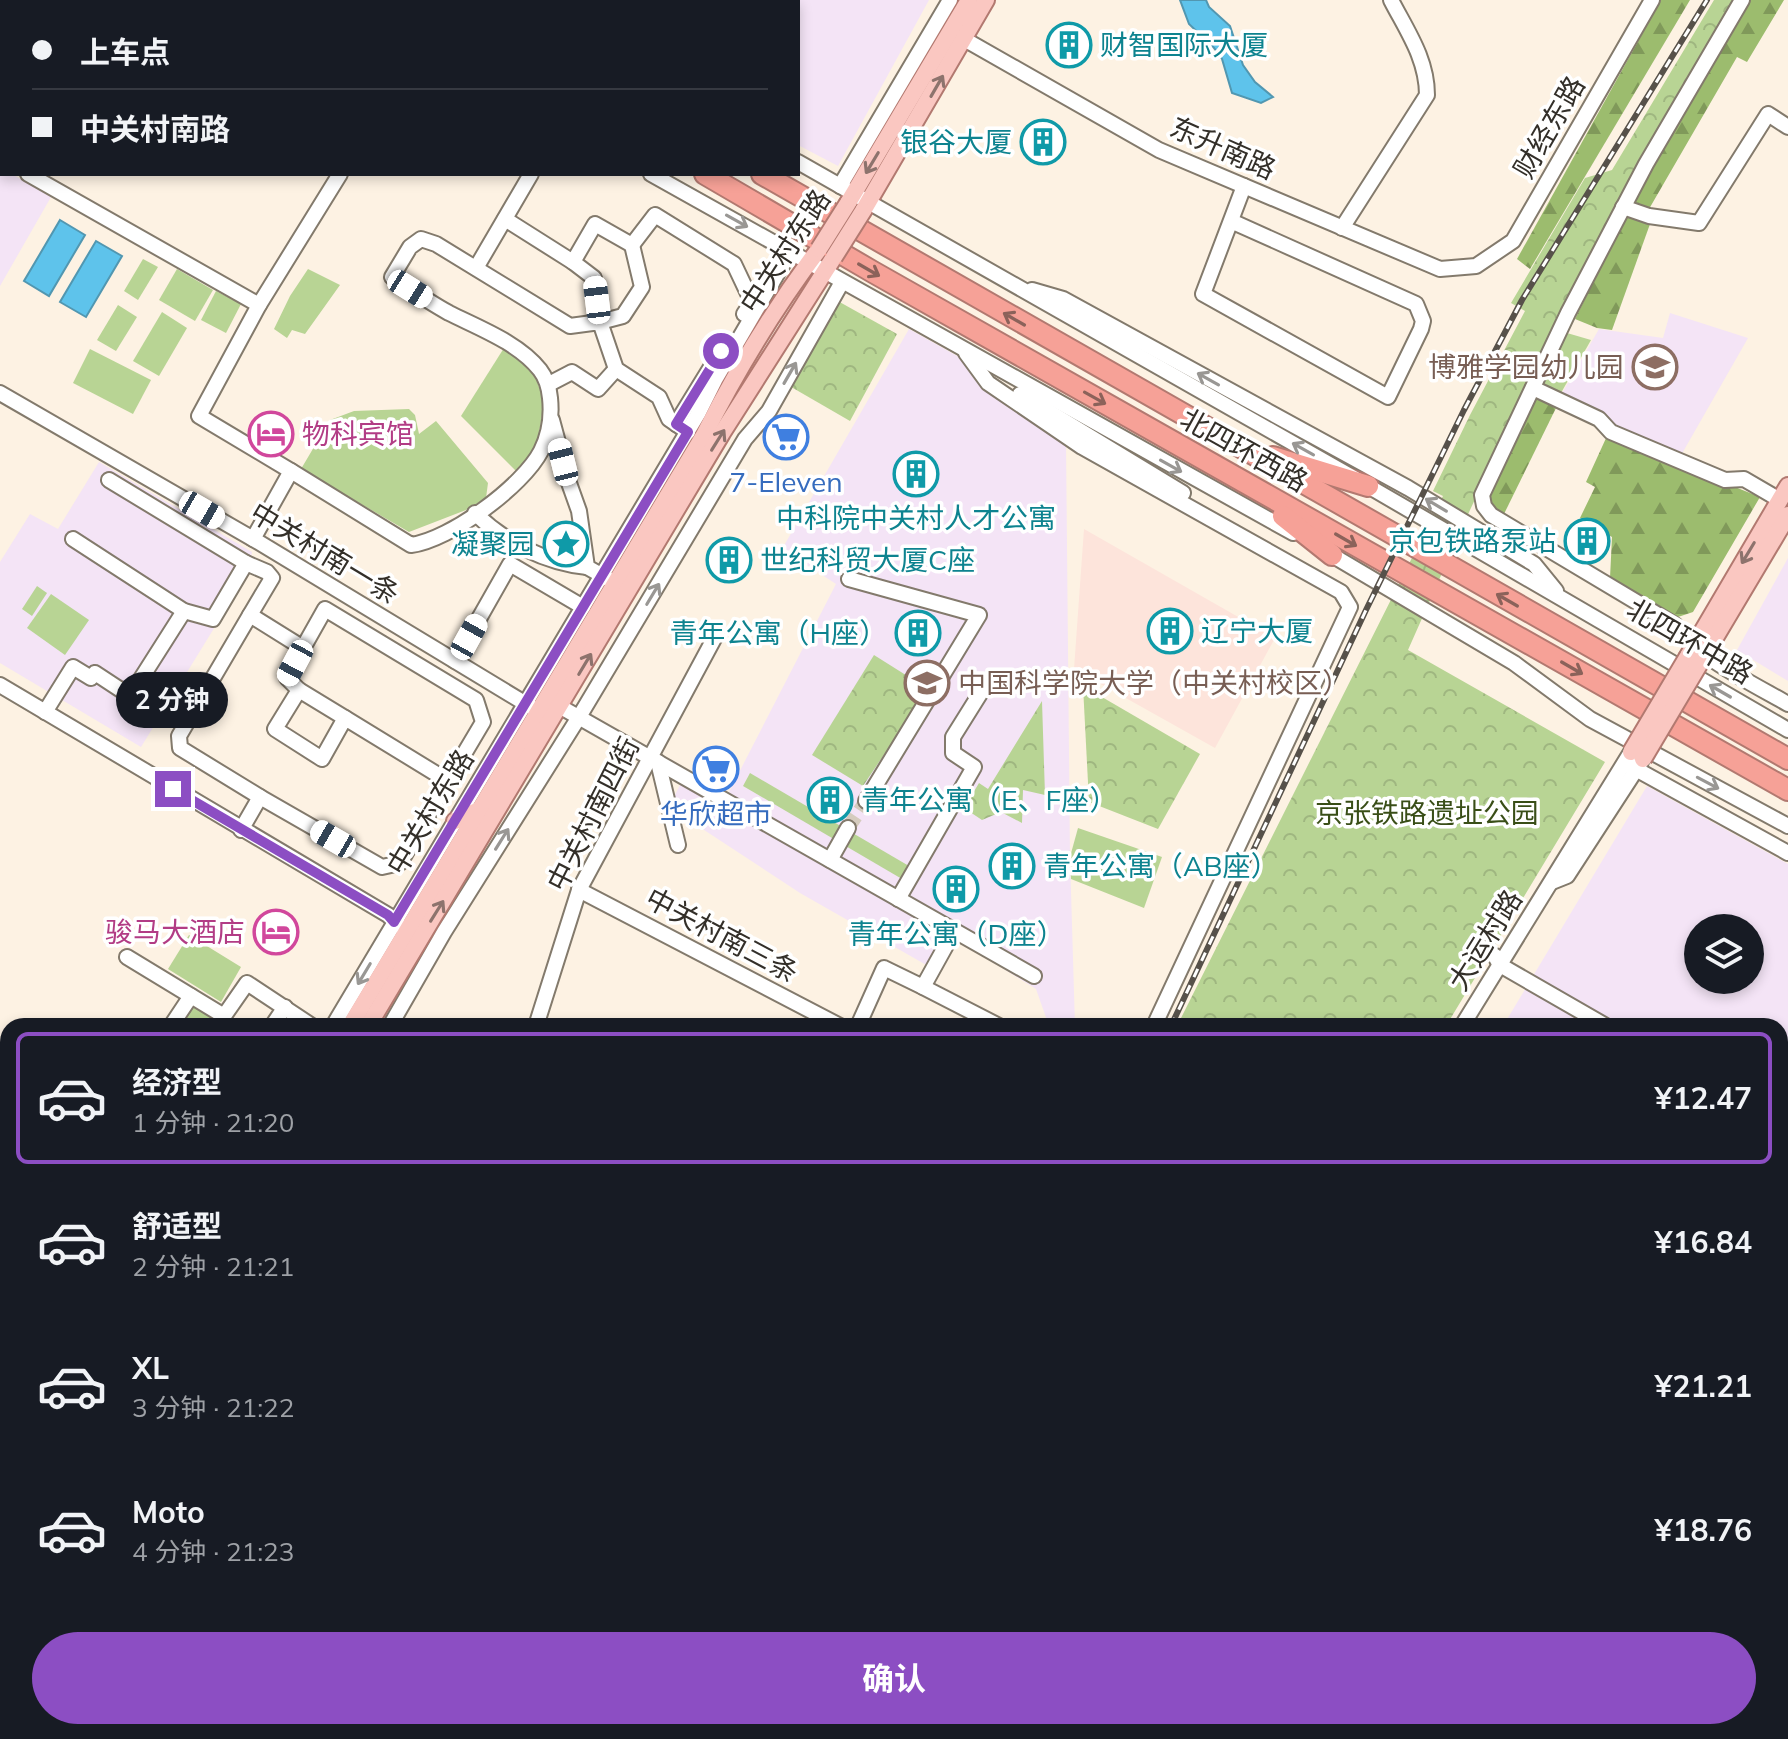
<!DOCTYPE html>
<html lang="zh">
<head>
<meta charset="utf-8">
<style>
  body { margin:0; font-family:Mulish,"Noto Sans SC",sans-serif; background:#242831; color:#f1f3f6; height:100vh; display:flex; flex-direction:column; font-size:30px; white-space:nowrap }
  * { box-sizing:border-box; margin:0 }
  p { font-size:26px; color:#9ea1a6 }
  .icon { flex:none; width:44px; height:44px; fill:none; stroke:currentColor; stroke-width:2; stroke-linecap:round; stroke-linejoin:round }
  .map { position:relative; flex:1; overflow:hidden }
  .panel { position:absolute; left:0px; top:1018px; width:1788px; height:722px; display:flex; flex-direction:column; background:#171b24; border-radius:24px 24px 0 0; box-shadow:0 4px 12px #0003 }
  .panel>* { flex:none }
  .guide { position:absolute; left:0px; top:0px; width:800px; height:176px; box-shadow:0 4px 12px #0003; display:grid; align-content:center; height:176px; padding:0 32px; background:#171b24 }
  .tools { position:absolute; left:1684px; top:914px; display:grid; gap:16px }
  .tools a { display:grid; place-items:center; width:80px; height:80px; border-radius:50%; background:#171b24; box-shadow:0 4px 12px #0003; font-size:40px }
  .end { position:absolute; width:36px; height:36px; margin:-18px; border:10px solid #8c4ec3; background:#fff; box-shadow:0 0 0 4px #fff }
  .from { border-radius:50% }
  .bubble { position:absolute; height:56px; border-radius:28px; background:#171b24; box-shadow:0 4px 12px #0003; font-size:26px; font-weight:700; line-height:56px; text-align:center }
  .car { position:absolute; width:24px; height:48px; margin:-24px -12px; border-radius:10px; box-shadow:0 0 6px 2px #0007; background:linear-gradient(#fff 24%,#345 0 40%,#fff 0 76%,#345 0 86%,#fff 0) }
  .guide b { display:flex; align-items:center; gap:28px; height:76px; font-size:30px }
  .guide b+b { border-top:2px solid #363941 }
  .guide i { width:20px; height:20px; background:#f1f3f6 }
  ul { padding:14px 0 0; list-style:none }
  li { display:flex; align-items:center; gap:24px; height:132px; margin:0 16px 12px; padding:0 16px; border:4px solid transparent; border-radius:12px }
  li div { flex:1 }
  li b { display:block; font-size:30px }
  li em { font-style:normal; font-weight:700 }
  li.selected { border-color:#8c4ec3 }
  li>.icon { width:72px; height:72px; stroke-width:1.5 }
  .button { display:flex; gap:16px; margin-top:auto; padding:16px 32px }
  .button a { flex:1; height:92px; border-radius:48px; background:#8c4ec3; color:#fff; font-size:32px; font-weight:700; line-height:92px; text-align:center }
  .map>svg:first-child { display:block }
  .commercial { fill:#fde4db }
  .education { fill:#f4e4f6; fill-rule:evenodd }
  .grass { fill:#b8d494 }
  .forest { fill:url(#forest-firs) }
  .park { fill:url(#park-crowns) }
  .water { fill:#5ec3eb; stroke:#5197b1; stroke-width:2 }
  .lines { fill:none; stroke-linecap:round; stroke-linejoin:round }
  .minor-tunnel { stroke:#d5cbbe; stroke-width:14; stroke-dasharray:14 7; stroke-linecap:butt }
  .minor-casing { stroke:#837a6c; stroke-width:18 }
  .major-casing { stroke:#b27970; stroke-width:20 }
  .highway-casing { stroke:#b27970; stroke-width:24 }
  .minor { stroke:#fff; stroke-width:14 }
  .major { stroke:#fac7c1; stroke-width:16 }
  .highway { stroke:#f6a197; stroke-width:20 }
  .rail-casing { stroke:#57514a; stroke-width:6 }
  .rail { stroke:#fff; stroke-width:3; stroke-dasharray:9; stroke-linecap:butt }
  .major-bridge-casing { stroke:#b27970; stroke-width:20; stroke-linecap:butt }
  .major-bridge { stroke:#fac7c1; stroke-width:16 }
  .oneway { stroke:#8d736d }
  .oneway2 { stroke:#999794 }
  .oneway3 { stroke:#8b625a }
  .route { stroke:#8c4ec3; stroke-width:10 }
  .labels { text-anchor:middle; stroke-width:7; stroke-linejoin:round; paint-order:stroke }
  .culture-label { font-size:28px; fill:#0d838f; stroke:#fff; text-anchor:start }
  .street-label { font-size:28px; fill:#332f29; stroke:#fff }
  .education-label { font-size:28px; fill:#785e54; stroke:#fff; text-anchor:end }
  .hotel-label { font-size:28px; fill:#b23c85; stroke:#fff; text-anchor:start }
  .shop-label { font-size:28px; fill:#366cbe; stroke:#fff }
  .park-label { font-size:28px; fill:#394e17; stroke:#fff }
</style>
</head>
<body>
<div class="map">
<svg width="1788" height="1739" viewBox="0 0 1788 1739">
  <defs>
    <pattern id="forest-firs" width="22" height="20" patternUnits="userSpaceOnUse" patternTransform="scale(2)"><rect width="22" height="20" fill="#9cbc6e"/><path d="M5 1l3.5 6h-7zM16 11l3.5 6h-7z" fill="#80995a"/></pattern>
    <pattern id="park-crowns" width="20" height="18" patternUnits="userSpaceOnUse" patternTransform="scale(2)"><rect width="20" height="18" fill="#b8d494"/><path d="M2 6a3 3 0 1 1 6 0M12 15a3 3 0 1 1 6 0" fill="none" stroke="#9fb680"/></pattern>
  </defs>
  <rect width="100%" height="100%" fill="#fdf2e3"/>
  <g class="commercial">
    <polygon points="0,0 54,0 2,2 0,88"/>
    <polygon points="1084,529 1275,638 1215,748 1074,669"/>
  </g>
  <g class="education">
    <polygon points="551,0 929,0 838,166 798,145 798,2"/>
    <polygon points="0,167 2,174 12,174 51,197 0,286"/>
    <polygon points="1670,313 1748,338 1680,457 1613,428 1561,395 1599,329 1663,338"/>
    <polygon points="909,329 959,357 987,387 1066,442 1070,857 1075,1026 1049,1026 1036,989 952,937 928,966 800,893 669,807 682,781 725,806 730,790 836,584 782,549"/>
    <polygon points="99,462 252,552 248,573 141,747 0,663 0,562 30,514 58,529"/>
    <polygon points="1788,558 1788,681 1737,650"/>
    <path d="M1647,786L1788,864V1739H1155L1158,1732H1780V1026H1503ZM1698,928H1750V980H1698Z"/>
  </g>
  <g class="grass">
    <polygon points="143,259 158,267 138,300 124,291"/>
    <polygon points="177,269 213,290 195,321 159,300"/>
    <polygon points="308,269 340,285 305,334 292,330 287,338 274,329 290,296"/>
    <polygon points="216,291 241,304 226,333 201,320"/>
    <polygon points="118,305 137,317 116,351 97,340"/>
    <polygon points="162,312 187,328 159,376 133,361"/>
    <polygon points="1567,333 1591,340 1561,393 1543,384"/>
    <polygon points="509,340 513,342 537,381 544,402 537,446 516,471 461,416"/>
    <polygon points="90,349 151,380 133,414 73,383"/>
    <polygon points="409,409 415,415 419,434 436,421 488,483 486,498 466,510 409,532 301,469 330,420 354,411"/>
    <polygon points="37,586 47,593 32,616 22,609"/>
    <polygon points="51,594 89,620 65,655 27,628"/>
    <polygon points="750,773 909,866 902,879 743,786"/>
    <polygon points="1078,828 1162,857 1144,908 1071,879 1070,857"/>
    <polygon points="189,935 241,967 221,1002 168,969"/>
    <polygon points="192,1005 217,1020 213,1026 178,1026"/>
  </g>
  <g class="forest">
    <polygon points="1661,0 1690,0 1530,269 1517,259"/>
    <polygon points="1748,0 1784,0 1747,62 1737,57 1649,209 1632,202"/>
    <polygon points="1626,216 1650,224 1612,330 1597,328 1575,319"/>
    <polygon points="1535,397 1557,406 1504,514 1490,506 1487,492"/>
    <polygon points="1607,436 1760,497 1693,612 1675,618 1610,578 1612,537 1580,518 1595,487 1586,482"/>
  </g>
  <g class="park">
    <polygon points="1714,0 1738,0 1563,312 1470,510 1408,650 1605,762 1446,1026 1177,1026 1443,496 1433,491 1470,415 1525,311 1511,303 1585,178 1612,170"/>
    <polygon points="836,300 897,334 850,421 786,384"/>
    <polygon points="874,655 928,689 863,786 812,755"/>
    <polygon points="1083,686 1200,754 1158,829 1089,802"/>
    <polygon points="1042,701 1045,795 1023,790 1022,823 1001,812 982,820 964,808 979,783 988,789"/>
    <polygon points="1788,1345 1788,1414 1780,1409 1780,1359"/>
    <polygon points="920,1732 1070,1732 1066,1739 1035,1739 1025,1734 1022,1739 933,1739"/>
  </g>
  <g class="water">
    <polygon points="1180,0 1206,0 1209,7 1230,26 1243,65 1255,82 1273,97 1261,103 1232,93 1222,59 1214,48 1189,24"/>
    <polygon points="60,220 85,235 49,296 24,281"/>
    <polygon points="96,241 122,256 86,317 60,302"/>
  </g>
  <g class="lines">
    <polyline class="minor-tunnel" points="848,828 866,801"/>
    <g class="minor-casing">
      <g id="minor">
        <polyline points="350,0 353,2"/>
        <polyline points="514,0 518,2"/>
        <path d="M1742,0L1646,164L1568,313L1482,495L1484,506L1491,515L1675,625C1693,655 1757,686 1788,704"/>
        <polyline points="83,2 84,0"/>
        <polyline points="964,39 1159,150 1440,269 1476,266 1513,241 1652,0"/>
        <polyline points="0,141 2,138"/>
        <polyline points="0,158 2,159"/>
        <polyline points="798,162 1368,486 1788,730"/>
        <polyline points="28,174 259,305 199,416 291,471 253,539"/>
        <polyline points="651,174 1293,533"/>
        <polyline points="840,186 950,0"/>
        <polyline points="1623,207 1649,216 1699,223 1768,114 1788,127"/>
        <polyline points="505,219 573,262 595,224 632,245 655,215 734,264 752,302 744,314"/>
        <polyline points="1231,221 1416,304 1423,321 1421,329 1388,397 1203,294 1244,186"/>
        <path d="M1342,228L1427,95C1427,59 1407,31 1391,0"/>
        <polyline points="573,262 594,278 600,322 623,316 642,287 632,245"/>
        <polyline points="476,268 531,174"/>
        <polyline points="1032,290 1063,299 1408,488 1534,564 1556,591"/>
        <polyline points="259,305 340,174"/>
        <polyline points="966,353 988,383 1082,447 1341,592 1350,607 1154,1026"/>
        <polyline points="549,384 572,372 598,389 616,369"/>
        <polyline points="1533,388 1599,419 1611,432 1725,480 1744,479 1780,500"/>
        <polyline points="0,393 260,543 531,707"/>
        <polyline points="1020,394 1183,493"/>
        <polyline points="552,420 569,483 579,511 587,567 608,579"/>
        <polyline points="676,424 716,359"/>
        <path d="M291,471L411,545C450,540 523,486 541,451C550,433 552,417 550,398C549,387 547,379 540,370C519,343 479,328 449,313C429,302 410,289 392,277L410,247L421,239L436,244L570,326L600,322L616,369L659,397L669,419L688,432"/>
        <polyline points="109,480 246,563"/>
        <path d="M475,513C504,542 546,563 587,567"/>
        <polyline points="73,539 184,611 213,619 246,563 267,572 272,578 250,615 303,648 325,609 476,700 483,722 448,781"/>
        <polyline points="1325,551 1514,663 1590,719 1788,826"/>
        <polyline points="849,579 979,615 866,801"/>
        <polyline points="455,661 510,564 583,607"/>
        <polyline points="0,685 388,915 400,926"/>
        <polyline points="299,690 345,718"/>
        <polyline points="559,706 1034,976"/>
        <polyline points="45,712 73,667 91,678 95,673 130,696 184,611"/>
        <polyline points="658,762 678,845"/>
        <polyline points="1625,763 1788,853"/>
        <polyline points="260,797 382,867 400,863 448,781 345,718 322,759 275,729 299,690 287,678 303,648"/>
        <polyline points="241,830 260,797 180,748 179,736 250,615"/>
        <polyline points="830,860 848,828"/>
        <polyline points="1552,882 1567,876 1641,762"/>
        <polyline points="579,890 840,1026"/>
        <polyline points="898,899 974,767 953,753 953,737 983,689"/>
        <polyline points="1476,944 1495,956 1500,965 1606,1026"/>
        <polyline points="127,957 224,1016 247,983 312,1026"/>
        <polyline points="923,987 999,1026"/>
        <polyline points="171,1026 191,996"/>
        <polyline points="272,1026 285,1007"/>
        <polyline points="333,1026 698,414 715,380 790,252"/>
        <polyline points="390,1026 444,932 579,717 745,439 769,411 842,282"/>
        <polyline points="536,1026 579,890 716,635"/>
        <polyline points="858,1026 884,968 923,987 954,931"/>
        <polyline points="1462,1026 1631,752"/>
        <polyline points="1780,1132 1788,1137"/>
        <polyline points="1780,1342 1788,1328"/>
        <polyline points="0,1542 8,1547"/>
        <polyline points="0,1691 8,1678"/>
        <polyline points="190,1732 201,1739"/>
        <polyline points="271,1732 281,1739"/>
        <polyline points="342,1732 343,1739"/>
        <polyline points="567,1739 571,1732"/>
        <polyline points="812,1739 816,1732"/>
        <polyline points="1072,1739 1075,1732"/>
        <polyline points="1353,1739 1357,1732"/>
        <polyline points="1543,1739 1547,1732"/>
        <polyline points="1646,1739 1653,1732"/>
      </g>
    </g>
    <g class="major-casing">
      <g id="major">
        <polyline points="848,203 969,0"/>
        <polyline points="863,211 986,0"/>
        <polyline points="1688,656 1788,486"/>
        <polyline points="1700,663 1788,515"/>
        <polyline points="455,821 479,810"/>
        <path d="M350,1026L704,435C737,370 775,307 819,249"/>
        <polyline points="368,1026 722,433 834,257"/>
        <polyline points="0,1555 8,1560"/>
        <polyline points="0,1579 8,1584"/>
        <polyline points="0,1621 8,1608"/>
        <polyline points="0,1660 8,1647"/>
        <polyline points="224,1732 234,1739"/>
        <polyline points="255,1732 264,1739"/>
      </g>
    </g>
    <g class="highway-casing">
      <g id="highway">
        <polyline points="408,0 412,2"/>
        <polyline points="464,0 468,2"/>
        <polyline points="705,174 873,272 1788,790"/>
        <polyline points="762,174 1788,759"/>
        <polyline points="1273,457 1368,486"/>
        <polyline points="1283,516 1332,555"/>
      </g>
    </g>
    <use href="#minor" class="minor"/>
    <use href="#major" class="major"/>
    <use href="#highway" class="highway"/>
    <g class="rail-casing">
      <g id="rail">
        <polyline points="1171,1026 1366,610 1464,410 1522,300 1707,0"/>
        <polyline points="839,1739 842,1732"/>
      </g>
    </g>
    <use href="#rail" class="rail"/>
    <g class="major-bridge-casing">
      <g id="major-bridge">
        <polyline points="819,249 848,203"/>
        <polyline points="834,257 863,211"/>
        <polyline points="1631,752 1688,656"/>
        <polyline points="1643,759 1700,663"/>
      </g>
    </g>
    <use href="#major-bridge" class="major-bridge"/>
  </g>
  <defs><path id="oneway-shaft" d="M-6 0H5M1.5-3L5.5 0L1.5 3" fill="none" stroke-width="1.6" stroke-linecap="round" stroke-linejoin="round" transform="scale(2)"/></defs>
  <g class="oneway">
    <use href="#oneway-shaft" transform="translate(937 86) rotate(-60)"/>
    <use href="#oneway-shaft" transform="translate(872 163) rotate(121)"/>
    <use href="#oneway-shaft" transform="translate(718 440) rotate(-58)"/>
    <use href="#oneway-shaft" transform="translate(1748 553) rotate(121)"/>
    <use href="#oneway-shaft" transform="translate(585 664) rotate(-59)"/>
    <use href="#oneway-shaft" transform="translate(437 911) rotate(-58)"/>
  </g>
  <g class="oneway2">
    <use href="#oneway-shaft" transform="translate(737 221) rotate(29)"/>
    <use href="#oneway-shaft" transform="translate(790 373) rotate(-60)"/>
    <use href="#oneway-shaft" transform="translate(1208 379) rotate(-151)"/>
    <use href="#oneway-shaft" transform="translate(1303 449) rotate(-151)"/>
    <use href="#oneway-shaft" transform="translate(1171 466) rotate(29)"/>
    <use href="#oneway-shaft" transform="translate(1436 505) rotate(-149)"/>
    <use href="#oneway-shaft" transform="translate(653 594) rotate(-59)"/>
    <use href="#oneway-shaft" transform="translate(1720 691) rotate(-150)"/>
    <use href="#oneway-shaft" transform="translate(1708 783) rotate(28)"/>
    <use href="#oneway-shaft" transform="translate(502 839) rotate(-58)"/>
    <use href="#oneway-shaft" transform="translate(364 974) rotate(121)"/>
  </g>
  <g class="oneway3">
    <use href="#oneway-shaft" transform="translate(869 270) rotate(30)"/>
    <use href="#oneway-shaft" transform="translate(1014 319) rotate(-150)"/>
    <use href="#oneway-shaft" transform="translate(1095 398) rotate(29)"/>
    <use href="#oneway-shaft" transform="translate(1346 540) rotate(30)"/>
    <use href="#oneway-shaft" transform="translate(1507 600) rotate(-150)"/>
    <use href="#oneway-shaft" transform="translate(1572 668) rotate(30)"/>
  </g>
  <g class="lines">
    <polyline class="route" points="173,789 388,915 394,922 688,432 676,424 721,351"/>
  </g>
  <defs>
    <g id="building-ring" transform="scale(2.3)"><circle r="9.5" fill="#fff" stroke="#0f9aa8" stroke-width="1.5"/><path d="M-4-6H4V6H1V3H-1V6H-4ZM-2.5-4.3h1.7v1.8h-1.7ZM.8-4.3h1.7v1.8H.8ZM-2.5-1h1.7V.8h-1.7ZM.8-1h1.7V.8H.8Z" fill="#0f9aa8"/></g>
    <g id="school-ring" transform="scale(2.3)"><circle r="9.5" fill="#fff" stroke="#8d6e63" stroke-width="1.5"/><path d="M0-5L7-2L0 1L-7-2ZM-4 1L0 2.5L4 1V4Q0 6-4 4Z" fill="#8d6e63"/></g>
    <g id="hotel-ring" transform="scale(2.3)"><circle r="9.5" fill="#fff" stroke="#d1479c" stroke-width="1.5"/><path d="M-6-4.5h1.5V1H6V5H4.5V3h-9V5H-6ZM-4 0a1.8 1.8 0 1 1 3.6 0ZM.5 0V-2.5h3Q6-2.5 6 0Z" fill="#d1479c"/></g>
    <g id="supermarket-ring" transform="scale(2.3)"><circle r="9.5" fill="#fff" stroke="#3f7fe0" stroke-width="1.5"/><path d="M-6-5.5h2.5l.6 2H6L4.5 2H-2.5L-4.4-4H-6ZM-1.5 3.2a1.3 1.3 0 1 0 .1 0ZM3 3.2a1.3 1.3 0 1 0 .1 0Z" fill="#3f7fe0"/></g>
    <g id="sight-ring" transform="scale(2.3)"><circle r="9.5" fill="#fff" stroke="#0f9aa8" stroke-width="1.5"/><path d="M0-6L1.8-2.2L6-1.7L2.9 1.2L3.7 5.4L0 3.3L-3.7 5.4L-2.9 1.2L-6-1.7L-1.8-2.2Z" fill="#0f9aa8"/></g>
    <g id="university-ring" transform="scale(2.3)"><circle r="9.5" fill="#fff" stroke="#8d6e63" stroke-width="1.5"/><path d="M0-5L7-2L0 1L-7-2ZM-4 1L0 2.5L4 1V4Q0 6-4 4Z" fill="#8d6e63"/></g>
  </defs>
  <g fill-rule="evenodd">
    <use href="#building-ring" x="1069" y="45"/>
    <use href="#building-ring" x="1043" y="142"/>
    <use href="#school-ring" x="1655" y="367"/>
    <use href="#hotel-ring" x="271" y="434"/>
    <use href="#supermarket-ring" x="786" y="437"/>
    <use href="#building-ring" x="916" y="474"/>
    <use href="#building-ring" x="1587" y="541"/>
    <use href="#sight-ring" x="566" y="544"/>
    <use href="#building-ring" x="729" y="560"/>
    <use href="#building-ring" x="1170" y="631"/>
    <use href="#building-ring" x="918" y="633"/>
    <use href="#university-ring" x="927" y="683"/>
    <use href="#supermarket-ring" x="716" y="769"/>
    <use href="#building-ring" x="830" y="800"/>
    <use href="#building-ring" x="1012" y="866"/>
    <use href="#building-ring" x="956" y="889"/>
    <use href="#hotel-ring" x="276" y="932"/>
  </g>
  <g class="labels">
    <g class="culture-label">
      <text x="1100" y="55">财智国际大厦</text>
      <text x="1012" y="152" text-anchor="end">银谷大厦</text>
      <text x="916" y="528" text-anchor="middle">中科院中关村人才公寓</text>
      <text x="1556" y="551" text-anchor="end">京包铁路泵站</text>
      <text x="535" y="554" text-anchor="end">凝聚园</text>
      <text x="760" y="570">世纪科贸大厦C座</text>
      <text x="1201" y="641">辽宁大厦</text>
      <text x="887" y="643" text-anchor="end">青年公寓（H座）</text>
      <text x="861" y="810">青年公寓（E、F座）</text>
      <text x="1043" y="876">青年公寓（AB座）</text>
      <text x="956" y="944" text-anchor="middle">青年公寓（D座）</text>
    </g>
    <g class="street-label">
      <text transform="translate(1549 127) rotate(-60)" y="10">财经东路</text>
      <text transform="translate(1223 148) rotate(24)" y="10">东升南路</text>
      <text transform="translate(785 251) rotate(-57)" y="10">中关村东路</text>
      <text transform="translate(1244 450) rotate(29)" y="10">北四环西路</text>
      <text transform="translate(325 553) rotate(31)" y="10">中关村南一条</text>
      <text transform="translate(1690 641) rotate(30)" y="10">北四环中路</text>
      <text transform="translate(430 812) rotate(-59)" y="10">中关村东路</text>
      <text transform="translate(593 814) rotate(-63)" y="10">中关村南四街</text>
      <text transform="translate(722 935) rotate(28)" y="10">中关村南三条</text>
      <text transform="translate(1485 940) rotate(-58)" y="10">大运村路</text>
    </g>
    <g class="education-label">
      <text x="1624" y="377">博雅学园幼儿园</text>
      <text x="958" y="693" text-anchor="start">中国科学院大学（中关村校区）</text>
    </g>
    <g class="hotel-label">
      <text x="302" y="444">物科宾馆</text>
      <text x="245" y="942" text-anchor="end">骏马大酒店</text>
    </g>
    <g class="shop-label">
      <text x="786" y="492">7-Eleven</text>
      <text x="716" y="824">华欣超市</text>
    </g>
    <g class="park-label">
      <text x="1427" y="823">京张铁路遗址公园</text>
    </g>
  </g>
</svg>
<div class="tools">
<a><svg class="icon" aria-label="layers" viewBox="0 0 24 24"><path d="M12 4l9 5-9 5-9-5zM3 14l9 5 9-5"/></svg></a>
</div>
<i class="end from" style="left:721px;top:351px"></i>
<i class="end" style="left:173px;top:789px"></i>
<div class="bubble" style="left:116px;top:672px;width:112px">2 分钟</div>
<i class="car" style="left:410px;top:289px;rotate:122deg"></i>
<i class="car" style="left:597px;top:300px;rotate:353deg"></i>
<i class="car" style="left:563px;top:462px;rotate:346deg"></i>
<i class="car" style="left:202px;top:510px;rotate:120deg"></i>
<i class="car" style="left:469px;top:637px;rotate:29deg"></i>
<i class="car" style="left:295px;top:663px;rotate:208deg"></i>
<i class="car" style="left:333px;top:839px;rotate:300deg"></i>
<div class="guide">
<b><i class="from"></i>上车点</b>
<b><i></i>中关村南路</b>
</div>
<section class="panel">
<ul>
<li class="selected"><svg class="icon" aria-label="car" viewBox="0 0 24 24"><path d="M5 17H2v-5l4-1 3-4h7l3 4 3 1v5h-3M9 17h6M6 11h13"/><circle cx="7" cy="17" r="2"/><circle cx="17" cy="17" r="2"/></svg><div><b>经济型</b><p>1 分钟 · 21:20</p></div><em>¥12.47</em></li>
<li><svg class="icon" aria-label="car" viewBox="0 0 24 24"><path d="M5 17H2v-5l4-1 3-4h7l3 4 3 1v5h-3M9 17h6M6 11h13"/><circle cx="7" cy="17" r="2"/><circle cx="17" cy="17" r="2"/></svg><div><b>舒适型</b><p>2 分钟 · 21:21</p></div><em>¥16.84</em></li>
<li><svg class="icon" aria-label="car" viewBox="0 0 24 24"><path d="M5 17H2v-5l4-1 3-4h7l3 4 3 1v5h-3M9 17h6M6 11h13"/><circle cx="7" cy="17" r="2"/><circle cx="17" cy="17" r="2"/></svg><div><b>XL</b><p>3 分钟 · 21:22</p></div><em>¥21.21</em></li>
<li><svg class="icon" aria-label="car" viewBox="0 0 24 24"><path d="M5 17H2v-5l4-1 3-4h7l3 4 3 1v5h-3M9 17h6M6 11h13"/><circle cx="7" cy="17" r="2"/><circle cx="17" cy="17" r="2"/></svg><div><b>Moto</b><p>4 分钟 · 21:23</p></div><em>¥18.76</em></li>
</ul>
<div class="button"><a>确认</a></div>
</section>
</div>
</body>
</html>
